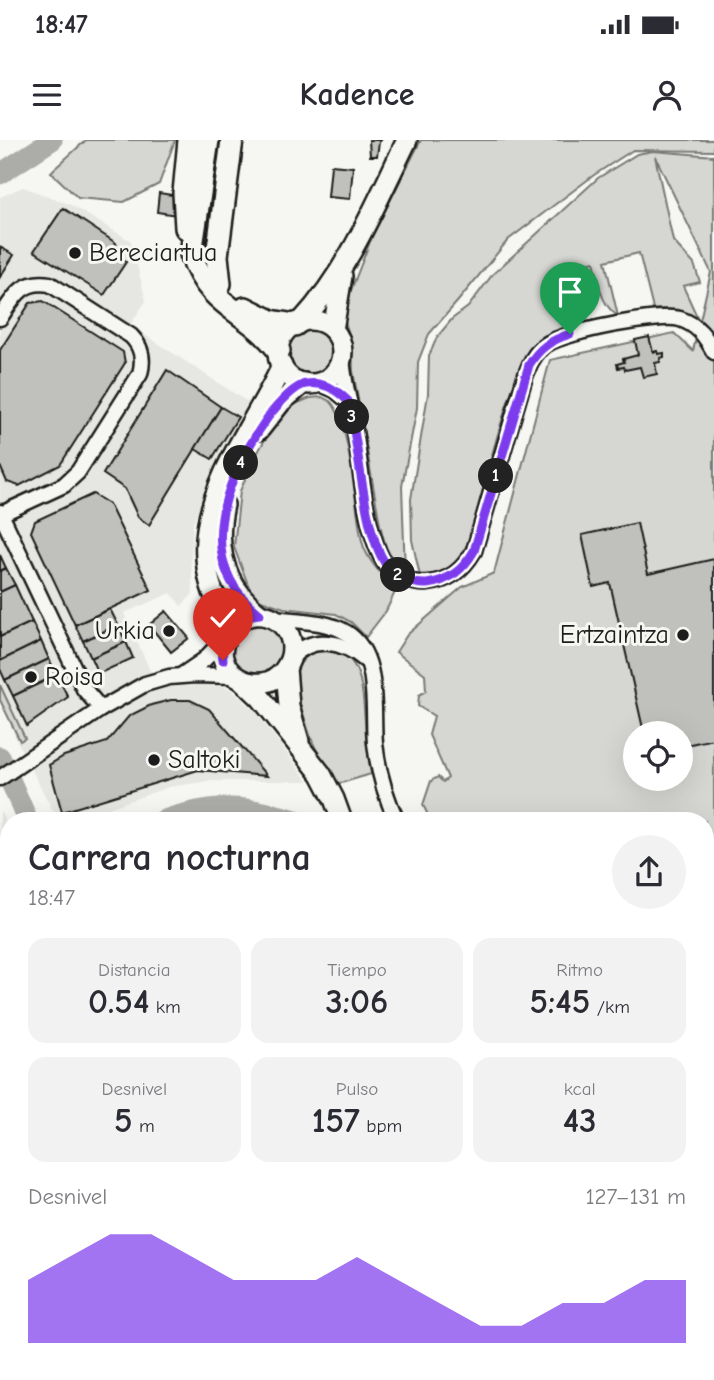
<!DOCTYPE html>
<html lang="es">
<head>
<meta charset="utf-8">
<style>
	:root { --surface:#fff; --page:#f2f2f3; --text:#2b2b33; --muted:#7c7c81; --accent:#7c3aed }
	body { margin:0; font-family:"Comic Neue",sans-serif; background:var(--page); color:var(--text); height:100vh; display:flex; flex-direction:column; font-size:26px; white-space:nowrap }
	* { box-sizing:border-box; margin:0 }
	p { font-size:23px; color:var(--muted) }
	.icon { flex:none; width:38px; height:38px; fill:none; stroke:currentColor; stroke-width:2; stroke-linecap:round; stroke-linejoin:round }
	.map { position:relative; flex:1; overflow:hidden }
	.panel { position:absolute; left:0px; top:672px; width:714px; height:569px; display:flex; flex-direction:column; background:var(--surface); border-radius:28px 28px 0 0; box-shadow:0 7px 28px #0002 }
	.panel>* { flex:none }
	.controls { position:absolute; left:623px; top:581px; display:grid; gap:14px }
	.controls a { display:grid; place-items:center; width:70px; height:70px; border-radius:50%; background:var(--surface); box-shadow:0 7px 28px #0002; font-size:35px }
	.pin { position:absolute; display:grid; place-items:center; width:60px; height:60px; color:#fff; margin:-72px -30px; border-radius:50% 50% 50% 0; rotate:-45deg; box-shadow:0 0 7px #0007 }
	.pin .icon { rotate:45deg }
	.km { position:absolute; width:35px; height:35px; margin:-18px; border-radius:50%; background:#222; color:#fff; font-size:19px; line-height:35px; text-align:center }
	.round { display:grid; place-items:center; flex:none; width:74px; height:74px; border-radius:37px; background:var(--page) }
	.overview { display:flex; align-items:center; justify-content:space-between; height:119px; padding:0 28px }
	h1 { font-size:38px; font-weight:600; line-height:52px }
	.stats { display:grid; grid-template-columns:repeat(3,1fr); gap:10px; height:119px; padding:7px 28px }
	.stats div { display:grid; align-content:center; border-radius:18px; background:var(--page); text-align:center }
	.stats b { font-size:35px; font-weight:600 }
	.stats small { font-size:19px; font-weight:400 }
	.stats p { font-size:19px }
	.chart { height:196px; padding:14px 28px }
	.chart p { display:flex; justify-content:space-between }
	.chart svg { width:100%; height:126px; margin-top:7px; fill:var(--accent); opacity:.7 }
	.status { display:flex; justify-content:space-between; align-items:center; height:49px; padding:0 35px; background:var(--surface); direction:ltr }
	.status svg { height:19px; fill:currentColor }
	header { display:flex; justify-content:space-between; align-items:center; height:91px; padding:0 28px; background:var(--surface); font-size:32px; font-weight:600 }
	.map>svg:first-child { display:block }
	.built { fill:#e6e6e2 }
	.green { fill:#d6d6d2; stroke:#797977; stroke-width:2; fill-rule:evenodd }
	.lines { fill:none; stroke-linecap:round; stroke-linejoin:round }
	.river { stroke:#acaca9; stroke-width:21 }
	.building { fill:#c0c0bd; stroke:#1c1c1c; stroke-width:2 }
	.minor-casing { stroke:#1c1c1c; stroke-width:19 }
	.major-casing { stroke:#1c1c1c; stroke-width:24 }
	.highway-casing { stroke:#1c1c1c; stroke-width:26 }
	.minor { stroke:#f6f6f2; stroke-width:14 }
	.major { stroke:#f6f6f2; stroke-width:19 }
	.highway { stroke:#f6f6f2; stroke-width:21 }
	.route-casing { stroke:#fff; stroke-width:14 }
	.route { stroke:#7c3aed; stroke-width:9 }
	.poi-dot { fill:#1c1c1c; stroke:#f6f6f2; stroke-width:2.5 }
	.labels { text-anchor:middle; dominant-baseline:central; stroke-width:6; stroke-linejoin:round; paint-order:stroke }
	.poi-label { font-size:26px; fill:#1c1c1c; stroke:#f6f6f2; text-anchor:start }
</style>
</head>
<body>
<div class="status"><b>18:47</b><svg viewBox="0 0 49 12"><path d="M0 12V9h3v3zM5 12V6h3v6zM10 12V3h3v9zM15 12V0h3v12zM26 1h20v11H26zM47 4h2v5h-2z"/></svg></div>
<header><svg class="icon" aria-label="menu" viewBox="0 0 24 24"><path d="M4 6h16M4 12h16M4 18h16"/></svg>Kadence<svg class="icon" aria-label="person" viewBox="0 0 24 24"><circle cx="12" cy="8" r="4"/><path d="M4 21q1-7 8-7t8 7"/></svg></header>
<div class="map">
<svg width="714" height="1240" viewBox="0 0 714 1240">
	<rect width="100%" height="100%" fill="#f6f6f2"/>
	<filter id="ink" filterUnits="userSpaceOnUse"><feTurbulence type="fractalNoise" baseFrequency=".0143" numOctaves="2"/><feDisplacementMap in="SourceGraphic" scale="14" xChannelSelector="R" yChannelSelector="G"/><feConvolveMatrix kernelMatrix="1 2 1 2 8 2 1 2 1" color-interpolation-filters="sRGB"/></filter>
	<g filter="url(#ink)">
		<!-- built -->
		<g class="built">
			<polygon points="23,47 69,64 131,101 146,161 130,185 249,263 202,359 193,383 191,420 193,454 181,466 171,453 124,473 158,548 214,544 231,549 256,572 308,641 209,641 169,647 71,681 58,681 18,603 0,559 0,57"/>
			<polygon points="0,670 9,689 9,880 0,869"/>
			<polygon points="705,1027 714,1036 714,1104 705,1103"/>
			<polygon points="97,1232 507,1232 509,1240 94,1240"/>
		</g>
		<!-- green -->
		<g class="green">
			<polygon points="86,0 175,0 159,44 124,62 78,58 51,32"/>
			<polygon points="421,0 714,0 714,11 633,10 594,35 508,100 458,161 429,194 418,222 417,268 402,346 405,433 388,415 380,385 353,231 352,203 343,176 346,163 373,94"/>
			<path d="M653,11L714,16V1036L705,1027V681H431L423,665L431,641L438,637L443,642L448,638L429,595L434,576L418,566L419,555L426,551L425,534L396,512L407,495L462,447L494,433L550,220L674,193L693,211L711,132L655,16L673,101L694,124L700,142L683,146L699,181L676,170L653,169L639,113L605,121L618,176C599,164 599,141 594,121L569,128L579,174L586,173V179C575,192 552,189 538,201C511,225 481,358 470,399C460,418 446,442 420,436L412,400L411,359L428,254L429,216L437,197L452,179L468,167L493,134L598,38L637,14ZM635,593H681V639H635Z"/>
			<circle cx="311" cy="212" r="23"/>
			<path d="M322,257C325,259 329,260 331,262C351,284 355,371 362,401C365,416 384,441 397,448L386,471L366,497L351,482L336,474L284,468L261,460L250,450L234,407L240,351L252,323L268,294L293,265L310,258Z"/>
			<circle cx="257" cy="509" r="26"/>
			<path d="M323,508C327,509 334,509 339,511C367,524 363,570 366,596C367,609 369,621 371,634L338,644C331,631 322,620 315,607C310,597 307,586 304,576C294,547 286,521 323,508Z"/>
			<polygon points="0,545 25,598 20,601 0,560"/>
			<polygon points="0,869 9,880 9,1232 89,1232 86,1240 0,1240"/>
		</g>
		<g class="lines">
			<!-- river -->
			<g class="river">
				<polyline points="0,34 52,0"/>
				<polyline points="0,617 28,681"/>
				<path d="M162,681C215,662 246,665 299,681"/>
				<polyline points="705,1115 714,1116"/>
				<polyline points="89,1240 92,1232"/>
			</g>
		</g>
		<!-- building -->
		<g class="building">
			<polygon points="369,0 381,0 379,2 377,16 370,16"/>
			<polygon points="331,25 353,27 350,59 328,57"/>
			<polygon points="159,53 179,56 177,75 157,72"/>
			<polygon points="63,68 116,103 117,108 114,114 126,122 104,155 34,111"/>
			<polygon points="0,107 14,115 0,137"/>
			<polygon points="43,161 123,212 125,223 60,325 19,346 7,342 0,326 0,210 30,163"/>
			<polygon points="649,197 653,212 657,211 658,214 664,213 664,217 660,218 660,222 655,223 657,234 643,237 640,227 625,230 624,227 618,228 617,224 624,222 623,219 638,215 635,200"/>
			<polygon points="167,230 221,267 149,385 138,377 125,349 103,334"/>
			<polygon points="221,267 238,277 212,319 195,309"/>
			<polygon points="93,354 109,364 151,450 75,485 31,392 35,381"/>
			<polygon points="637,383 648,434 714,419 714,599 681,606 681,593 644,593 610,443 593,447 582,395"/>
			<polygon points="0,415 6,428 0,431"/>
			<polygon points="6,428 15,445 0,452 0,431"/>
			<polygon points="15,445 32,482 0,497 0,452"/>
			<polygon points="110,469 118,485 83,501 75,485"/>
			<polygon points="166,471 189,498 171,512 149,485"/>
			<polygon points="32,482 41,501 0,521 0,497"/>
			<polygon points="118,485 126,502 91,518 83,501"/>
			<polygon points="41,501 49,519 5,540 0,529 0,521"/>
			<polygon points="126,502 133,518 98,534 91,518"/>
			<polygon points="49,519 57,535 13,556 5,540"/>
			<polygon points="57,535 68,557 27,586 13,556"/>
			<polygon points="171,560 190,560 209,569 267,636 198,630 62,672 49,625 64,616 107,602 129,576 151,565"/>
			<polygon points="0,712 9,724 9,742 0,748"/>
			<polygon points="9,742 9,821 0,827 0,748"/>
			<polygon points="705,1055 714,1064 714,1096 705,1094"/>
			<polygon points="705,1150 714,1152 714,1159 705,1171"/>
			<polygon points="139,1232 351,1232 291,1240 264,1240 263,1236 236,1240 140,1240"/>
			<polygon points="552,1232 644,1232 646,1240 547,1240 545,1233"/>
			<polygon points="657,1232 697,1232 699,1240 659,1240"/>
		</g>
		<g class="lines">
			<!-- minor casing -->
			<g class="minor-casing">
				<g id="minor">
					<path d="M0,178C14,157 22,139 50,144L131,196C142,207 144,219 140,234L78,332L64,345L1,374"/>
					<path d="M342,216C343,240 350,262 354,285C361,323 364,393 386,425C394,436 414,445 428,443C449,441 463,430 474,411L524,240C529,225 534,212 547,204C565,192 661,173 680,179C698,185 706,197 714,212"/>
					<polyline points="319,243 335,250 348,261"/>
					<polyline points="0,372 84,549 101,569"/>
					<path d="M273,478C297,481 326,480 347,493C381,515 372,570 375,603C378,631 385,656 397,681"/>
					<path d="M291,518C313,494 343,501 365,520"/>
					<polyline points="182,535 204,520 223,500"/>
					<polyline points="0,638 101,569 145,544 169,537 195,535 234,536"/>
					<polyline points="0,862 9,872"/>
					<polyline points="0,892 9,893"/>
					<polyline points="705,1016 714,1024"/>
					<polyline points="430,1240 484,1232"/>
				</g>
			</g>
			<!-- major casing -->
			<g class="major-casing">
				<g id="major">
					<circle cx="310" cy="212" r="32"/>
					<path d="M301,182C349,130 376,63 407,0"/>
					<polyline points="333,190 342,136"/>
					<polyline points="259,290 281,262 304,243"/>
					<path d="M224,365C214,409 224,446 260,474"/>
					<path d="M227,490C262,452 310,493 285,529C269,553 230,545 223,518C220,506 228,496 226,487C224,475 217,464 213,452C206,433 204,409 207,389C216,329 257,280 282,226"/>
					<polyline points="286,528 289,566 299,601"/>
					<polyline points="243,541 261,558 321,634 334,659 342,681"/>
					<polyline points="520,1232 522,1240"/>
				</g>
			</g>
			<!-- highway casing -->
			<g class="highway-casing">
				<g id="highway">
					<path d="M208,0L191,114C210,170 249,170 279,211"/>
					<polyline points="186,88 184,53 189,0"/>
					<polyline points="220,144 217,116 232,0"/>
					<polyline points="245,168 271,181 295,185"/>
				</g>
			</g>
			<!-- minor -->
			<use href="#minor" class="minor"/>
			<!-- major -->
			<use href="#major" class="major"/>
			<!-- highway -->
			<use href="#highway" class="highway"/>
		</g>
	</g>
	<g class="lines" filter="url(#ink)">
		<!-- route casing -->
		<g class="route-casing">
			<path id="route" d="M223,520C219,493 234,476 260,474C192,422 224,342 264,283C271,272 293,246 306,244C323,241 336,249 348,261C360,306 362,387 385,423C393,436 413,445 427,444C449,441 463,430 474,411L529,225C539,208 551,200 570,194"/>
		</g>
		<!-- route -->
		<use href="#route" class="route"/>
	</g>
	<!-- markers -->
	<g class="poi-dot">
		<circle cx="75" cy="113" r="7"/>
		<circle cx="169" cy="491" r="7"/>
		<circle cx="683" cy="495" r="7"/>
		<circle cx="31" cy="537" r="7"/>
		<circle cx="154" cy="620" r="7"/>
	</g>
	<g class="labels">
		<!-- poi labels -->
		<g class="poi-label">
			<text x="89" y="113">Bereciartua</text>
			<text x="155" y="491" text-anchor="end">Urkia</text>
			<text x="669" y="495" text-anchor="end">Ertzaintza</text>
			<text x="45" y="537">Roisa</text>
			<text x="168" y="620">Saltoki</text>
		</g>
	</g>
</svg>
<div class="controls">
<a><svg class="icon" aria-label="locate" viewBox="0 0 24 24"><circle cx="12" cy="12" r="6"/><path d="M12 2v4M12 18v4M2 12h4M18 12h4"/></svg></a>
</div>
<div class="pin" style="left:570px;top:194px;background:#1e9e55"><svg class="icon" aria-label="arrive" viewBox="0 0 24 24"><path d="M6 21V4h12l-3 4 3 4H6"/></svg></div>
<div class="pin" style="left:223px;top:520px;background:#d93025"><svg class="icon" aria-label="check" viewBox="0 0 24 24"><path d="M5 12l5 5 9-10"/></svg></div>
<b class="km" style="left:496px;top:336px">1</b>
<b class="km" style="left:398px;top:435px">2</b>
<b class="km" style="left:352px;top:277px">3</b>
<b class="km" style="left:241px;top:323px">4</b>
<section class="panel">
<div class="overview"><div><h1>Carrera nocturna</h1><p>18:47</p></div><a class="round"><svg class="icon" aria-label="share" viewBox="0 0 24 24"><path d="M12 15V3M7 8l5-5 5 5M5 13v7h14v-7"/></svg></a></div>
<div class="stats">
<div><p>Distancia</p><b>0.54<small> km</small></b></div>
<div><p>Tiempo</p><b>3:06</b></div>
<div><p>Ritmo</p><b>5:45<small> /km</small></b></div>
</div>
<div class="stats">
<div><p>Desnivel</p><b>5<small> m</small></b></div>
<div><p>Pulso</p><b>157<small> bpm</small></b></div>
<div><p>kcal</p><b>43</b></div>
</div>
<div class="chart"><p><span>Desnivel</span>127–131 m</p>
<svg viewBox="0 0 160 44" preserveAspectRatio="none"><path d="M0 44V22L10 14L20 6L30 6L40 14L50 22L60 22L70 22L80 14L90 22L100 30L110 38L120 38L130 30L140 30L150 22L160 22V44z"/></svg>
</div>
</section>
</div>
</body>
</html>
